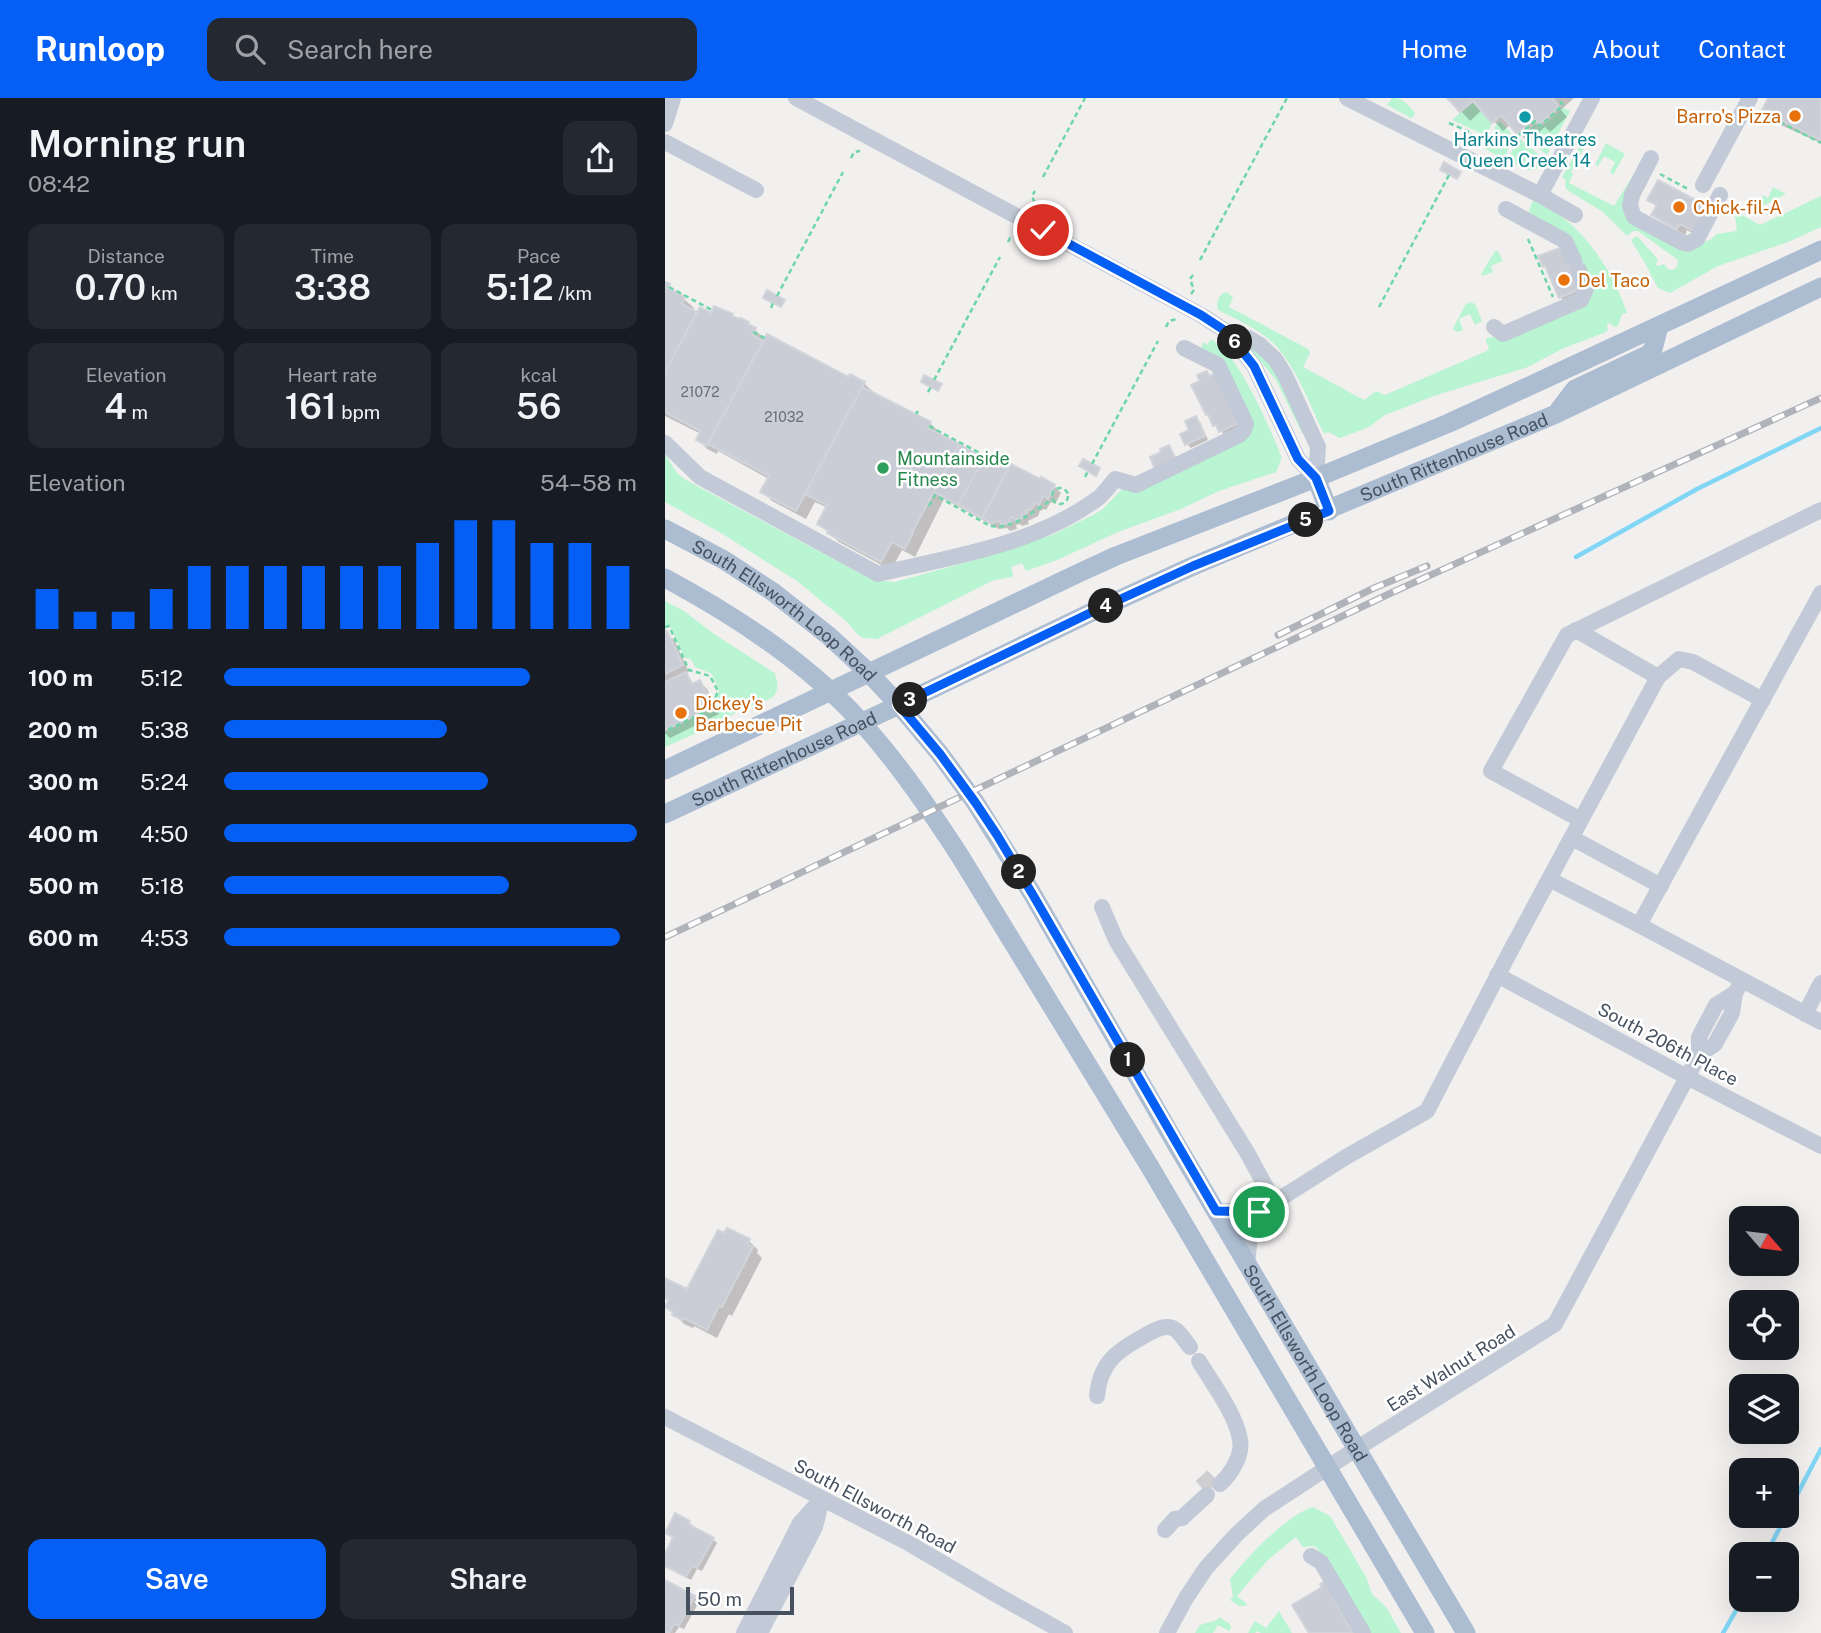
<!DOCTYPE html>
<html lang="en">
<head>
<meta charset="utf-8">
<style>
	:root { --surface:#171b24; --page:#242831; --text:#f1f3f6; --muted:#9ea1a6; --accent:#065ff5 }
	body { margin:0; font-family:"Public Sans",sans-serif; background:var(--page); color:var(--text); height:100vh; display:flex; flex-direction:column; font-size:26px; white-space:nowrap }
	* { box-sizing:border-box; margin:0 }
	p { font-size:23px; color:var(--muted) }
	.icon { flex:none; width:38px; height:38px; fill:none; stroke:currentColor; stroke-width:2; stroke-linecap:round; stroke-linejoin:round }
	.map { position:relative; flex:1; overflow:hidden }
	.drawer { display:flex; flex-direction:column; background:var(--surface); width:665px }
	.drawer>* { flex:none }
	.needle { width:46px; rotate:118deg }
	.tools { position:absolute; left:1064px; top:1108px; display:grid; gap:14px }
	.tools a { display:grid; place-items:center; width:70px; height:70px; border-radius:14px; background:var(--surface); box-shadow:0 7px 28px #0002; font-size:35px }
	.scale { position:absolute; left:21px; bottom:18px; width:108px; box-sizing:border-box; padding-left:7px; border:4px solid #45515f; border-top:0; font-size:19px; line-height:24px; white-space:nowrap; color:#45515f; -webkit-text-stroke:5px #fff; paint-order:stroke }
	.pin { position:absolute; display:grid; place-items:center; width:60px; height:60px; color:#fff; margin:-30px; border:4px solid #fff; border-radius:50%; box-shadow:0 2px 7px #0007 }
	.km { position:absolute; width:35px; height:35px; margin:-18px; border-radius:50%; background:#222; color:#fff; font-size:19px; line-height:35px; text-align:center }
	.round { display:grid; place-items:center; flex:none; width:74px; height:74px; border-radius:14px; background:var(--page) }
	.summary { display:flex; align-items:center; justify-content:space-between; height:119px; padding:0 28px }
	h1 { font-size:38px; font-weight:600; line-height:52px }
	.stats { display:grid; grid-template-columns:repeat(3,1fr); gap:10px; height:119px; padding:7px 28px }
	.stats div { display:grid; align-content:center; border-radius:14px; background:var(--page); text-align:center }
	.stats b { font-size:35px; font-weight:600 }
	.stats small { font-size:19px; font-weight:400 }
	.stats p { font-size:19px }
	.chart { height:196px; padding:14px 28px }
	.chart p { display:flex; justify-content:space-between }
	.chart svg { width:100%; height:126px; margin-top:7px; stroke:var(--accent); stroke-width:6 }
	.primary-button { display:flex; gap:14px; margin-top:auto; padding:14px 28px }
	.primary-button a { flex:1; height:80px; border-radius:14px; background:var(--accent); color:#fff; font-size:28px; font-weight:600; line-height:80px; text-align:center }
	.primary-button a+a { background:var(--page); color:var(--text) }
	ul { padding:0 28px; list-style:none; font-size:23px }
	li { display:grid; grid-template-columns:112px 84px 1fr; align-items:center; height:52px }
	li i { height:18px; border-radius:9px; background:var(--accent) }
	header { display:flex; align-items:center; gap:42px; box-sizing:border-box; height:98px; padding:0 35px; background:var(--accent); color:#fff }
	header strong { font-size:33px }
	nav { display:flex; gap:38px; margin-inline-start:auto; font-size:24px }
	.search { width:490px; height:63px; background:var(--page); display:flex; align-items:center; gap:18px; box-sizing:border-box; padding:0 24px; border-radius:14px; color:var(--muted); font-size:26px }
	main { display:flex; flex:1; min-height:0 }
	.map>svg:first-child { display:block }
	.green { fill:#b9f4d3 }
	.shadow { fill:#0003 }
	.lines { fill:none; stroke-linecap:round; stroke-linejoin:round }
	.stream { stroke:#81d6f5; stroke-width:4.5 }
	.building { fill:#cacdd5; stroke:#d2d4db; stroke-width:2 }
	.minor-tunnel { stroke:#cfcfd2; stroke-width:16; stroke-dasharray:16 8; stroke-linecap:butt }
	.path { stroke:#6dd6a9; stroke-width:2.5; stroke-dasharray:5 3.5; stroke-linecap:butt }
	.minor { stroke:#c1cad6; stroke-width:16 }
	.major { stroke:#acbcd1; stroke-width:19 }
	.rail-casing { stroke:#b0b3ba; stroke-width:7 }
	.rail { stroke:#fff; stroke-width:4.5; stroke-dasharray:13; stroke-linecap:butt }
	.route-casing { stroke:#fff; stroke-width:14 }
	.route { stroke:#065ff5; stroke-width:9 }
	.food-dot { fill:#e8710a; stroke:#fff; stroke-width:2.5 }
	.culture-dot { fill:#0f9aa8; stroke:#fff; stroke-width:2.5 }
	.leisure-dot { fill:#2e9e5b; stroke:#fff; stroke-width:2.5 }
	.labels { text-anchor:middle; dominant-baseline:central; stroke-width:5; stroke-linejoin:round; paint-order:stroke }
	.number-label { font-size:14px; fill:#66707c }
	.food-label { font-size:18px; fill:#c56008; stroke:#fff; text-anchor:start }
	.culture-label { font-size:18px; fill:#0d838f; stroke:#fff }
	.street-label { font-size:18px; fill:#45515f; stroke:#fff }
	.leisure-label { font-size:18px; fill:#27864d; stroke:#fff; text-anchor:start }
</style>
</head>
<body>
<header>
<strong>Runloop</strong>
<div class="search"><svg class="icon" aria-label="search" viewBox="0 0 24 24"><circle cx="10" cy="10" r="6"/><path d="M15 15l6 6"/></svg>Search here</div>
<nav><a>Home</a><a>Map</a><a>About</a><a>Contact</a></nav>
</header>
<main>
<section class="drawer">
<div class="summary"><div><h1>Morning run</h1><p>08:42</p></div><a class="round"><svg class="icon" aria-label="share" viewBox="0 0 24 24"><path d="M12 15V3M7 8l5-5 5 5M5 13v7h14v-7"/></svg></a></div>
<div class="stats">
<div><p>Distance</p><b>0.70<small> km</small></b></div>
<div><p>Time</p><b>3:38</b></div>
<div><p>Pace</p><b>5:12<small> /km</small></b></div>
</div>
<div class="stats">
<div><p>Elevation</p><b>4<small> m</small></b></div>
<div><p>Heart rate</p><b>161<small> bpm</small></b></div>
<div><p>kcal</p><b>56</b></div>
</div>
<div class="chart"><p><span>Elevation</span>54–58 m</p>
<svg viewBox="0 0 160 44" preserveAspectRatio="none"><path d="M5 44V30M15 44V38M25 44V38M35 44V30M45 44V22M55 44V22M65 44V22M75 44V22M85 44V22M95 44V22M105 44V14M115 44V6M125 44V6M135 44V14M145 44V14M155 44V22"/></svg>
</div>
<ul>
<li><b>100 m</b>5:12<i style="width:74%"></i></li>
<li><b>200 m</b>5:38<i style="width:54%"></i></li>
<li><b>300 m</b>5:24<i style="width:64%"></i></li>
<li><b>400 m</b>4:50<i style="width:100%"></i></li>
<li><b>500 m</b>5:18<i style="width:69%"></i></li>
<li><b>600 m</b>4:53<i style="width:96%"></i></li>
</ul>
<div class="primary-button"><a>Save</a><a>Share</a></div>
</section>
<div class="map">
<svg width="1156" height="1535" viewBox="0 0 1156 1535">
	<rect width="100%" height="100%" fill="#f2efef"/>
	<!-- green -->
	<g class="green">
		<path d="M727,0C739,0 742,6 750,15L749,18L746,20L722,7Z"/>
		<polygon points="808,3 827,25 822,38 787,22"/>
		<polygon points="898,10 905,13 882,57 857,37 870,26 875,30"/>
		<polygon points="835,23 849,39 839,61 820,51 831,27"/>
		<polygon points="924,36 925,39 906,74 908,76 904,85 949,108 973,69 959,105 1034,145 1045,142 1052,136 1072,133 1070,117 1072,114 1095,127 1156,98 1156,129 1123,144 1053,168 1005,195 993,190 980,165 966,142 972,138 991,159 993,162 991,167 993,168 999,166 1003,171 1008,172 1012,169 1013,162 973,133 968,133 962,138 938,114 902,92 900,88 901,82 897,79 921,37"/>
		<path d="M854,40L879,61C869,81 860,70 843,62L852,42Z"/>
		<polygon points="941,45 960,56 948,77 945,74 950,64 939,58 933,68 930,67"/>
		<polygon points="1108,89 1121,96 1096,109 1093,108 1098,97 1103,100"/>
		<path d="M868,102C878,108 888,113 897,119C927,142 950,179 962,215L957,216L953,228L949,229L945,225L942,226L943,232L939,235L899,250L863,269L769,298L720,317L704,329L675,340L663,334L660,336L658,334C644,305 630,265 606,243C591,230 571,221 553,212C551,205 553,197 561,194L568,199L564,209L643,251L645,255L638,269L699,302L711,293L720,297L824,252L821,242L822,240L829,239L920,204L906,142L862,118Z"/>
		<polygon points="830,153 833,153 838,163 826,168 828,174 818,178 816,176"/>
		<polygon points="805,204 810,206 817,223 810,227 805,216 794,221 798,232 792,234 788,232 788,230 801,206"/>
		<path d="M546,241C574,256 605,330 617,360L611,374L554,393L516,411L453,434L392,462L361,473L357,465L346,469L348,475L347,479L329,482L212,541L199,540L194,538L181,523L132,483L56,435L0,404V356L12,375L21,382L200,478L210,482L230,484L313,461L387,437L430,416L438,411L456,392L584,337L536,251L538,244L542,247Z"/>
		<polygon points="585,245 608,266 639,337 637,335 611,282 583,248"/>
		<path d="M0,503L19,513L49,536L111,576L110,578C115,585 112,595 107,600L70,615L47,628L0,649V634L47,611L54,592L47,576L30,569L26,561L20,560L5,528H0Z"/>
		<path d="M648,1409L665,1418L701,1479L707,1496L721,1509L736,1535H703L652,1450L648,1448L638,1449L631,1439L603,1462L572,1498L582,1506L581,1508H575L565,1502L568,1499L565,1481C581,1460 623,1416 648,1409Z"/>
		<polygon points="614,1513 627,1535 596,1535 592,1533 590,1535 583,1535 590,1523 601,1530"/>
		<polygon points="554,1519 565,1526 566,1530 564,1533 553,1527 548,1535 530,1535 535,1527 552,1522"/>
	</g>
	<!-- shadow -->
	<g class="shadow">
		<polygon points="784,0 909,0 896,12 902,19 885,34 880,29 863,44 846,26 838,33 818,11 805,23"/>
		<polygon points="1105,0 1156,0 1156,45 1107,23 1098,13"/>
		<polygon points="984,102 1037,107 1044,114 1037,140 1022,132 1020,137 995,123 988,117 992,109"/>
		<polygon points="879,168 921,169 924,177 913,180 920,198 902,206 895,199 884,173"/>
		<polygon points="0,185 19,201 29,210 27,213 33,216 67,217 72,222 89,231 101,242 184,282 199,285 209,295 208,296 265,325 275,335 273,337 341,374 389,388 396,395 390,406 386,404 381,412 379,411 375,413 373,418 363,423 364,426 357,428 355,426 351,427 352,431 345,433 342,430 334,431 279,401 250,459 237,452 226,472 174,444 154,426 163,410 150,404 141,421 107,403 98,394 104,381 53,353 52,356 42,351 33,341 36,336 0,318"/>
		<polygon points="541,275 586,321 562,340 542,316 537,283"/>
		<polygon points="531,320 535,324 543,342 526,350 522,346"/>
		<polygon points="0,535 9,542 24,574 20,576 29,587 35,584 42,591 54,616 5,640 0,635"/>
		<polygon points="60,1138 84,1143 93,1152 92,1155 97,1160 67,1218 64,1216 52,1240 29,1228 28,1230 19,1226 2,1209 4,1204 0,1200 0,1184 23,1193"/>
		<polygon points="24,1424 28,1428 27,1430 48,1441 52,1445 37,1473 32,1471 26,1482 0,1468 0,1459 10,1441 2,1435"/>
		<polygon points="0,1484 29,1499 34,1504 19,1531 14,1529 10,1535 0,1535"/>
	</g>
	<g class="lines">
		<!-- stream -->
		<g class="stream">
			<polyline points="911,459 1032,391 1156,330"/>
			<polyline points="1122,1416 1156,1351"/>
			<polyline points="1101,1456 1121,1418"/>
			<polyline points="1058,1535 1077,1502"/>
		</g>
	</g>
	<!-- building -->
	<g class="building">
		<polygon points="782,0 889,0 888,1 894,9 874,26 870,21 852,36 836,17 827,25 808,3 795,14"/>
		<polygon points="1103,0 1156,0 1156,41 1155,42 1116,22 1115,24 1096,14"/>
		<polygon points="779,64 796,74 792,81 775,72"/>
		<polygon points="993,82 1038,106 1036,111 1042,114 1030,134 1015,126 1012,131 986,117 992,107 982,102"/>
		<polygon points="897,149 915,160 919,170 915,191 894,200 880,168 878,169 873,158"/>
		<polygon points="0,184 5,186 3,190 20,199 17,206 32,214 0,274"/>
		<polygon points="102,192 120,202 116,209 98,200"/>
		<polygon points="49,208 68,216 67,218 74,221 75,220 84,224 83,226 91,230 87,237 98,243 42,348 31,342 35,333 0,314 0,274 35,209 46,215"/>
		<polygon points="102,236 183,279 185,276 200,284 131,413 95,394 104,378 43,346"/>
		<polygon points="542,273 544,278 552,274 572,326 554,334 551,327 548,328 543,316 541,317 526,287 535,283 532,277"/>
		<polygon points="259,277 277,286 273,293 256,284"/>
		<polygon points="197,289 266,324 263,330 294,346 247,435 248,435 240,451 227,444 216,464 162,435 164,433 152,426 162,407 140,396"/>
		<polygon points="531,318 540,338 520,347 515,336 524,332 520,323"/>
		<polygon points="294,346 319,360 293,407 269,394"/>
		<polygon points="504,347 511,361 490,371 485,359 496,354 495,351"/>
		<polygon points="319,360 340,371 344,365 346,366 317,420 293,407"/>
		<polygon points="418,361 435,370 431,378 414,368"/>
		<polygon points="346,366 375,381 376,379 390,387 383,401 378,398 374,407 371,405 369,407 366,411 361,413 362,415 357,416 358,420 349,422 348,419 345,420 346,424 336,427 335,423 326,425 317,420"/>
		<polygon points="0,533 2,533 18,567 0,576"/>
		<polygon points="21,574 27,586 35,582 48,609 0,632 0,584"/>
		<polygon points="62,1130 85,1141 82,1146 88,1149 57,1209 54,1208 42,1232 19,1220 18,1222 7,1217 8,1214 0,1209 4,1201 0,1199 0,1180 22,1191 53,1132 59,1135"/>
		<polygon points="10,1415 25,1423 23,1426 49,1440 32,1470 27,1468 21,1479 0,1468 0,1456 8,1439 0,1435"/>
		<polygon points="0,1482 30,1498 14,1528 9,1526 4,1535 0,1535"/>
		<polygon points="662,1482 670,1496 667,1498 688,1535 644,1535 627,1507 657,1489 655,1486"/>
	</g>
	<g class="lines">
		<!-- minor-tunnel -->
		<polyline class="minor-tunnel" points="536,1389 548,1378"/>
		<!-- path -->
		<g class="path">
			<polyline points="1115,24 1156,45"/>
			<polyline points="784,25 807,35 805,40 820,47"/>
			<polyline points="854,37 870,23 875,28 898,7 893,0"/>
			<polyline points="186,60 189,54 195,53"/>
			<polyline points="995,76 1023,91"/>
			<polyline points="378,79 420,0"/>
			<polyline points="369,112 371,108 367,98 370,93"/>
			<polyline points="863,141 888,199"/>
			<polyline points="343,144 345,140 354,137"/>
			<polyline points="535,162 622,0"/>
			<polyline points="4,189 47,212"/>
			<polyline points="526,196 529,192 525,181 528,177"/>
			<polyline points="112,198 178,74"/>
			<polyline points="714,209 784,77"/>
			<polyline points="106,210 108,205"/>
			<polyline points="501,229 504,223 512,221"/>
			<polyline points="88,234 100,240"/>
			<polyline points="269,282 335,159"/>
			<polyline points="263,294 266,289"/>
			<polyline points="251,316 253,313"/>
			<polyline points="264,328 341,369"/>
			<polyline points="427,366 493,243"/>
			<polyline points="420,379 423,373"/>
			<circle cx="395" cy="398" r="8"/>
			<path d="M264,408L270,397L325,428C349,432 369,412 388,401"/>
			<polyline points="0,529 4,528 24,572 45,578 53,593 46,611 0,633"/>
		</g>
		<!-- minor -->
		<g class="minor">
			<polyline points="131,0 536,217 562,234 583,240 595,247 610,261 620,277 653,349 651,380"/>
			<polyline points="682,0 875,97 910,117"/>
			<polyline points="0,26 8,0"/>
			<polyline points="0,44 91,92"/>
			<polyline points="986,60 967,97 965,108 969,119 1016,144 1023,146 1032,141 1055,97"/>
			<polyline points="1038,87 1085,0"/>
			<polyline points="875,97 927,0"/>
			<polyline points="841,111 900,143 909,162"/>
			<polyline points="829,229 838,236 916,202 921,191 914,172"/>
			<polyline points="562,234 589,268 633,361 651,380"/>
			<path d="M0,345L35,379L213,476C287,459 369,447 432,401C439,396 445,387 450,381L471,387L574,337L579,332L581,326L553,267L519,250"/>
			<polyline points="1156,495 974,827 1156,924"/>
			<polyline points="911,532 993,579"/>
			<polyline points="916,722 826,673 902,537 1156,412"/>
			<polyline points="907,740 996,788"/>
			<polyline points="884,781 974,827"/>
			<polyline points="437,809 451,842 583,1056 609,1104"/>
			<polyline points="832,877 1022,979 1156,1048"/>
			<polyline points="1140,916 1156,885"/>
			<polyline points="1034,957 1050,946 1067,915 1070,895 1073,890"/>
			<polyline points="551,1113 594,1114"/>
			<polyline points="582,1166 586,1129 594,1114 681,1059 762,1013 847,850 993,579 1014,561 1028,564 1098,602"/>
			<path d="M534,1263C547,1285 571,1316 575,1342C578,1357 566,1376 555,1386"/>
			<path d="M432,1298C435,1264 453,1252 481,1237C490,1232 501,1225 511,1232C516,1236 521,1244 525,1249"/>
			<polyline points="0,1319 245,1446 332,1497 400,1535"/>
			<polyline points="500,1432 510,1421 517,1420 542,1397"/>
			<polyline points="646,1458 656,1464 698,1535"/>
			<polyline points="79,1535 135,1425 157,1401"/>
			<polyline points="95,1535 150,1429 156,1405"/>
			<polyline points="502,1535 521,1500 541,1470 571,1437 599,1411 691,1351 890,1226 1034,957 1034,939 1051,907 1070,895"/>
		</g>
		<!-- major -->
		<g class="major">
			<polyline points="894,312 910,291 984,256 988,251 994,228"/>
			<polyline points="651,380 664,413"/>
			<path id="s1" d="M0,431L59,462L108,494L164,538L204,575L234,607L275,656L310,704L368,797L511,1046L801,1535"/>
			<path d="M0,480C69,517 144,566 197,625C234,666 265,712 295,758L485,1069L760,1535"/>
			<polyline points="0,672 416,474 451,458 651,380 784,325 886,278 1156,152"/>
			<path id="s2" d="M0,716L234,607L425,515L528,468L891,316L1156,189"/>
		</g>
		<!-- rail casing -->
		<g class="rail-casing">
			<g id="rail">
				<polyline points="613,537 709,490 762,468"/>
				<polyline points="0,839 726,495 1156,300"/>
			</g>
		</g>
		<!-- rail -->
		<use href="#rail" class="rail"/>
	</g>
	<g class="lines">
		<!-- route casing -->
		<g class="route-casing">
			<polyline id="route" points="378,132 536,217 562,234 589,268 633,361 651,380 664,413 528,468 425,515 234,607 275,656 310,704 332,737 368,797 551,1113 594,1114"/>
		</g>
		<!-- route -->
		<use href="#route" class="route"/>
	</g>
	<!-- markers -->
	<g class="food-dot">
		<circle cx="1130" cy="18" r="7"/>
		<circle cx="1014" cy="109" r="7"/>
		<circle cx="899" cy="182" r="7"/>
		<circle cx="16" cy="615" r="7"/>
	</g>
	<circle class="culture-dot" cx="860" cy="19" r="7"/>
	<circle class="leisure-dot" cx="218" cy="370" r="7"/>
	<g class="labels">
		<!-- number labels -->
		<g class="number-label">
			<text x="35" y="294">21072</text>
			<text x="119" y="319">21032</text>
		</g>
		<!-- food labels -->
		<g class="food-label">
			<text x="1116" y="18" text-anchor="end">Barro's Pizza</text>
			<text x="1028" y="109">Chick-fil-A</text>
			<text x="913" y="182">Del Taco</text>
			<text x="30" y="605">Dickey's<tspan x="30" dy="21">Barbecue Pit</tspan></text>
		</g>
		<!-- culture labels -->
		<g class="culture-label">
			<text x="860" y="41">Harkins Theatres<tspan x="860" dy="21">Queen Creek 14</tspan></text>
		</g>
		<!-- street labels -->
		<g class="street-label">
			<text stroke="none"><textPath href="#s2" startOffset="866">South Rittenhouse Road</textPath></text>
			<text stroke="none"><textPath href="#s1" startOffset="145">South Ellsworth Loop Road</textPath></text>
			<text stroke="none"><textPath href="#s2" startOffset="131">South Rittenhouse Road</textPath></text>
			<text transform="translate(1003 946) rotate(28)">South 206th Place</text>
			<text stroke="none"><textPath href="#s1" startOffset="1069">South Ellsworth Loop Road</textPath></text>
			<text transform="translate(786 1270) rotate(-32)">East Walnut Road</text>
			<text transform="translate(210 1408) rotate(28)">South Ellsworth Road</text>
		</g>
		<!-- leisure labels -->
		<g class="leisure-label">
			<text x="232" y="360">Mountainside<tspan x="232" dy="21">Fitness</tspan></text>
		</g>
	</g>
</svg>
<div class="tools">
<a><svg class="needle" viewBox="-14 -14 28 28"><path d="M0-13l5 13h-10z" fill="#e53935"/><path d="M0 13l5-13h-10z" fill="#9ea1a6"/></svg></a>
<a><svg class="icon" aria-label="locate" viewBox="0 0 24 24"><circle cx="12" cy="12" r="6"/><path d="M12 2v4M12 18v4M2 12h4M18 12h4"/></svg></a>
<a><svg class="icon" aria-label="layers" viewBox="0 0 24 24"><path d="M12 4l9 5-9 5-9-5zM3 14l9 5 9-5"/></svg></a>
<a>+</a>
<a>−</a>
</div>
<div class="scale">50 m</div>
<div class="pin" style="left:594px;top:1114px;background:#1e9e55"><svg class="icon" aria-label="arrive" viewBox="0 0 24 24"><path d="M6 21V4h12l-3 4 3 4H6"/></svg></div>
<div class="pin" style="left:378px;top:132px;background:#d93025"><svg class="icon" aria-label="check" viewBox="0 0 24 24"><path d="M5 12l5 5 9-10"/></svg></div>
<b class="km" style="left:463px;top:962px">1</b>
<b class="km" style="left:354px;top:774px">2</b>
<b class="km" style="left:245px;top:602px">3</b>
<b class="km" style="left:441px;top:508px">4</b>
<b class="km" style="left:641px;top:422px">5</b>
<b class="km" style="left:570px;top:244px">6</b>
</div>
</main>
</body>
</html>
